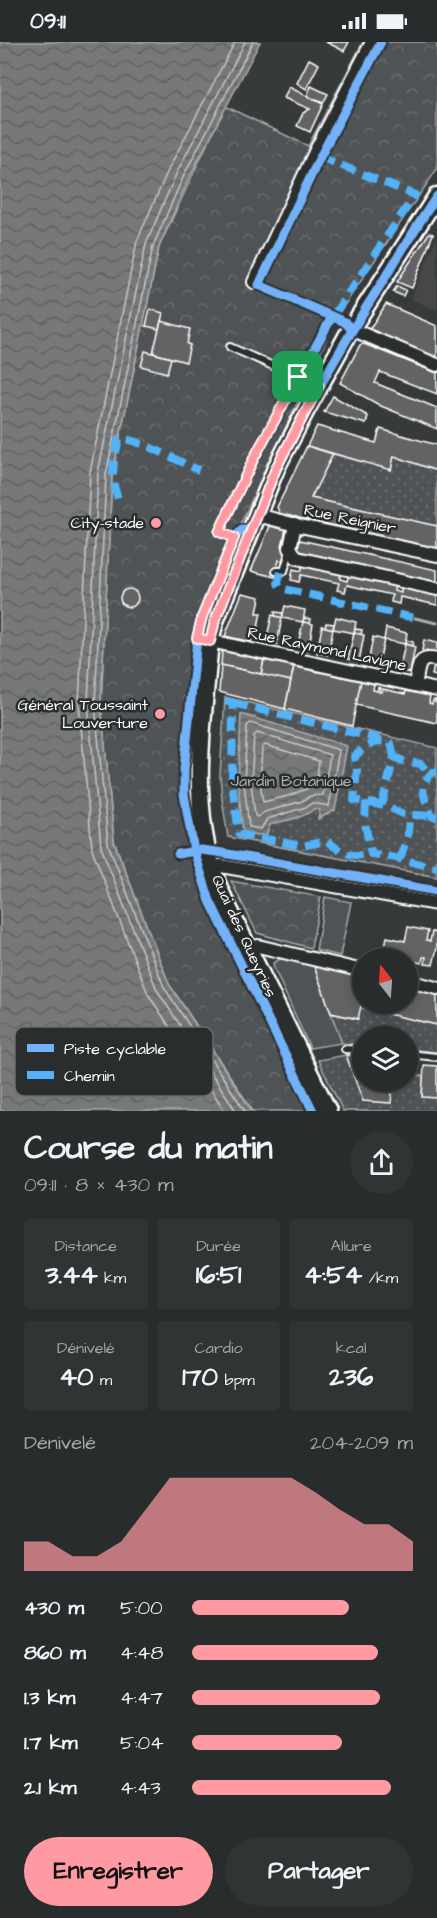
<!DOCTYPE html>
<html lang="fr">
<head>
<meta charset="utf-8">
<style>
	:root { --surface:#292c2c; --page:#313434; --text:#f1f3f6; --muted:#a5a7a9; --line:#454848; --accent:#ff9aa2 }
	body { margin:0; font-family:"Architects Daughter",sans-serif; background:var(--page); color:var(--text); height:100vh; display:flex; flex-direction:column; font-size:22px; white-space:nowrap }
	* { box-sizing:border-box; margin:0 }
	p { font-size:20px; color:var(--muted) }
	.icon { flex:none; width:33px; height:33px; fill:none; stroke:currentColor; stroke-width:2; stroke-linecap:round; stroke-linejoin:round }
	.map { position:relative; height:1069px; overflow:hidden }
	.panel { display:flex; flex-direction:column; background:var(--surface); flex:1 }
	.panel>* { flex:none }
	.needle { width:39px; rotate:343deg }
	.tools { position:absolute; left:352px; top:906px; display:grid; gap:12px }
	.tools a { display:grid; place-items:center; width:66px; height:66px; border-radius:50%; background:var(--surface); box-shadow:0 3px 15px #0003,0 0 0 2px var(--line); font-size:30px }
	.pin { position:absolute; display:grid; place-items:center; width:51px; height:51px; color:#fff; margin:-26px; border-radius:12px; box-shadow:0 3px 9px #0006 }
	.round { display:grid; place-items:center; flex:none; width:63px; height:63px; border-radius:32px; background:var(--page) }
	.headline { display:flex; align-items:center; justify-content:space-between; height:102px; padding:0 24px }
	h1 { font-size:33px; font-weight:700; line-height:45px }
	.figures { display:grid; grid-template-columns:repeat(3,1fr); gap:9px; height:102px; padding:6px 24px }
	.figures div { display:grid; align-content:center; border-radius:6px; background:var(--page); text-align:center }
	.figures b { font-size:26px; font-weight:700 }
	.figures small { font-size:16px; font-weight:400 }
	.figures p { font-size:16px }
	.chart { height:168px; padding:12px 24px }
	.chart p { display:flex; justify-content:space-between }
	.chart svg { width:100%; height:108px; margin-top:6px; fill:var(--accent); opacity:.7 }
	.primary-button { display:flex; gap:12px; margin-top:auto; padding:12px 24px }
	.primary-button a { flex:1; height:69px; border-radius:36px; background:var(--accent); color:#111; font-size:24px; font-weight:700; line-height:69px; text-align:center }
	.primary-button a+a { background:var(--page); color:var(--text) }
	ul { padding:0 24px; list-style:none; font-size:20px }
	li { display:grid; grid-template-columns:96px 72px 1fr; align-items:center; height:45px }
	li i { height:15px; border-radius:8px; background:var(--accent) }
	.status { display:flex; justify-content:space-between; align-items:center; height:42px; padding:0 30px; background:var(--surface); direction:ltr }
	.status svg { height:16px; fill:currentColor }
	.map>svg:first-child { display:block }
	.built { fill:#444748 }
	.grass { fill:#505354; stroke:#a8a9aa; stroke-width:1.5 }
	.forest { fill:url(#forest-crowns); stroke:#a8a9aa; stroke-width:1.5 }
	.garden { fill:url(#garden-dots); stroke:#a8a9aa; stroke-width:1.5 }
	.water { fill:url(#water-waves); stroke:#adaeaf; stroke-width:1.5 }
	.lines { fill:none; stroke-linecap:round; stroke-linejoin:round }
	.shore { stroke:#c8c9c9; stroke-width:1.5 }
	.stream { stroke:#adaeaf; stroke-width:3 }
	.building { fill:#636465; stroke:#fff; stroke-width:1.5 }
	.service-casing { stroke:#fff; stroke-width:10 }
	.minor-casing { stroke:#fff; stroke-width:16 }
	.secondary-casing { stroke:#fff; stroke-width:21 }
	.service { stroke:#2a2d2e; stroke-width:6 }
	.minor { stroke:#2a2d2e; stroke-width:12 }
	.secondary { stroke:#2a2d2e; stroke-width:16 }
	.quiet { stroke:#52b3f8; stroke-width:8; stroke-dasharray:15 8; stroke-linecap:butt }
	.cycleway-casing { stroke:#2a2d2e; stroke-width:13 }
	.cycleway { stroke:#73b2f8; stroke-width:9 }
	.route-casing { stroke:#fff; stroke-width:12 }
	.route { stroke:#ff9aa2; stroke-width:8 }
	.poi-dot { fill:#ff9aa2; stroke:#2a2d2e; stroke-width:2 }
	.labels { text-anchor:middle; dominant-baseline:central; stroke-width:5; stroke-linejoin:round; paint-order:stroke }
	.street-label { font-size:16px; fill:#fff; stroke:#2a2d2e }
	.poi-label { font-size:16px; fill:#fff; stroke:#2a2d2e; text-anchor:end }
	.park-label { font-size:16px; fill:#b0b2b2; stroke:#2a2d2e }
	.key { fill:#2a2d2e; stroke:#6a6c6d; stroke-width:1.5 }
	.key-label { font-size:16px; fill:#fff }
</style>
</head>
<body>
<div class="status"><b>09:11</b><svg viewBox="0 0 49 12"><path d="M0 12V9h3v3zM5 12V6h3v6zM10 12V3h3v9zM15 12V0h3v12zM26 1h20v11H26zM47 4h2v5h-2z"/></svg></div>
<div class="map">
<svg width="437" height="1069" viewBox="0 0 437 1069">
	<defs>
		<pattern id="forest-crowns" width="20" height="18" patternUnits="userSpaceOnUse" patternTransform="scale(1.5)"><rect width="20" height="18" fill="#505354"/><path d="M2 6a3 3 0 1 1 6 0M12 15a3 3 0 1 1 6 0" fill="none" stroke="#6a6d6e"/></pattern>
		<pattern id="garden-dots" width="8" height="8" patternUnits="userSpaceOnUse" patternTransform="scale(1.5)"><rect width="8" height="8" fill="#505354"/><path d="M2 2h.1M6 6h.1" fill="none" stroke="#6a6d6e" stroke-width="1.8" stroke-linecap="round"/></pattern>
		<pattern id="water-waves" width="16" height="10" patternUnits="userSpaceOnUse" patternTransform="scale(1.5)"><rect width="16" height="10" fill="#767879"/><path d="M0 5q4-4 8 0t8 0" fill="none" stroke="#616262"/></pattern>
	</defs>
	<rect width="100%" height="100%" fill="#373a3b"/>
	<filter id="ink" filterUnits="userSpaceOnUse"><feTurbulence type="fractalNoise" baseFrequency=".0167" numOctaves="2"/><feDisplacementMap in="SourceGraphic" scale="12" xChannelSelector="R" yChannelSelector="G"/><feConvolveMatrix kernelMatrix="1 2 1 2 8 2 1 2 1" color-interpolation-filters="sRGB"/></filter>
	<g filter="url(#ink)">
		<!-- built -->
		<polygon class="built" points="437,194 437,268 411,257"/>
		<!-- grass -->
		<g class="grass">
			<polygon points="325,855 351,860 340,914 316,908"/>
			<polygon points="284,915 313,921 342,1001 310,1006 274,926 273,921"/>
		</g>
		<!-- forest -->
		<g class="forest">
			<polygon points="363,0 437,0 437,127 339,271 234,496 202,575 194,623 184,728 184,752 196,828 313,1069 253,1069 169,942 114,799 101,661 112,434 159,205 225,64 308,104"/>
			<polygon points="231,839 321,855 311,906 257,891"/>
		</g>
		<!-- garden -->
		<g class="garden">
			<polygon points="333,412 391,427 394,414 437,429 437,484 311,456"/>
			<polygon points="225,655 437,706 437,835 228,795 222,757 220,733"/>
			<polygon points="360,966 437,983 437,1010 408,1007 408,994 363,994 363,1003 342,1001 331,971 357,977"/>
			<polygon points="346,1013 363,1059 390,1061 393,1040 408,1040 408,1032 423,1034 422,1054 437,1056 437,1069 343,1069 318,1018"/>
		</g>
		<!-- water -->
		<g class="water">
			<polygon points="0,0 260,0 189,136 159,205 112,434 101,661 114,800 169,942 252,1069 0,1069"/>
			<path d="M241,672L347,704L335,768L318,777L320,768L314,767C303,777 283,778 270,783L266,794L243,791L238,741Z"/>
		</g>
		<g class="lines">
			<!-- shore -->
			<g class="shore">
				<polygon points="250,681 339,708 329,764 312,761 306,765 267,777 261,787 249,785 244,741 247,684"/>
				<polygon points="257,691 330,713 323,753 310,754 302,759 265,770 258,775 255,774 251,741 254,694"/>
				<polygon points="265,703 319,719 316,743 288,754 263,760 260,740 262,705"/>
				<polyline points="225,1069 148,952 92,807 79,662 90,430 137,199 169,126 235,0"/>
				<polyline points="236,1069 157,948 101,805 88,662 98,431 146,202 177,130 245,0"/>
				<polyline points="245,1069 164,945 108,802 95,662 106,433 153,204 184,133 253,0"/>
			</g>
			<!-- stream -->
			<polyline class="stream" points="415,576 437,581"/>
		</g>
		<!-- building -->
		<g class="building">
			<polygon points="326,0 349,0 344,9"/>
			<polygon points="309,17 319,22 306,47 297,41"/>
			<polygon points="311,44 328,52 323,61 307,54"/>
			<polygon points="289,45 323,62 310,90 297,84 303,71 310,67 284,56"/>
			<polygon points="429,191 433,192 412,246 397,240"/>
			<polygon points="397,244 406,248 403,254 393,250"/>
			<polygon points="386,262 437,284 437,316 369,288"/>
			<polygon points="150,267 163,271 159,287 146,284"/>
			<polygon points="161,279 190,287 187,302 190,303 186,320 153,311"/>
			<polygon points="364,302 437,331 437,352 380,330 375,341 437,366 437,387 381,364 340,341 360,303"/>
			<polygon points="145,309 171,316 167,331 141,324"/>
			<polygon points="333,354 368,374 366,382 324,370"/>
			<polygon points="317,384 376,401 380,387 437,403 437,429 394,414 391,428 307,404"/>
			<polygon points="307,404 333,412 311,456 437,484 437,506 280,472 277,465"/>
			<polygon points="270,484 286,487 282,504 285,505 283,517 282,519 279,518 275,535 251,529"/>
			<polygon points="300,498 437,528 437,540 297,509"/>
			<polygon points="303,522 341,530 340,537 347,539 349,532 395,542 394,549 401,551 402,544 437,551 437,563 400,555 399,562 391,560 392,553 347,543 345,550 337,548 339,541 301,533 299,540 291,538 293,527 301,529"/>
			<circle cx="129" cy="556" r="9"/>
			<polygon points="242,551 260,555 257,571 261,571 260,575 258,586 254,585 251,600 225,594"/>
			<polygon points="285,564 305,568 303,580 282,576"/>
			<polygon points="275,570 283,571 282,576 275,574"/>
			<polygon points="272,573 282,576 277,602 266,599"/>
			<polygon points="336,575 356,580 354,591 333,587"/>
			<polygon points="304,576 311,577 310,582 303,580"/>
			<polygon points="303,580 313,582 308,609 297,606"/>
			<polygon points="326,581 334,582 333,587 325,585"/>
			<polygon points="322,584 333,587 328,613 317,611"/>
			<polygon points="386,586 407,591 405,602 384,598"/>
			<polygon points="355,587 362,588 361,593 354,591"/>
			<polygon points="354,591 364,593 359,620 348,617"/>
			<polygon points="373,595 384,598 378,624 368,622"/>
			<polygon points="406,598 413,600 412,604 405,602"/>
			<polygon points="424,598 437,601 437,612 422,608"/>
			<polygon points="405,602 415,605 410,631 399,629"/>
			<polygon points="222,609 264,618 261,632 221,623"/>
			<polygon points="264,618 294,624 291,639 261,633"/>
			<polygon points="221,623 291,639 285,667 219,650"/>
			<polygon points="434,623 437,623 437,634 432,633"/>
			<polygon points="294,624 361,639 352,684 285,667"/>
			<polygon points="361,639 374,642 373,648 377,649 378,645 380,646 379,650 382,650 383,647 405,652 406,649 430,654 429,661 432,662 433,658 436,658 435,660 437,659 437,681 356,663"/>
			<polygon points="408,885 428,889 426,898 430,899 432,890 437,891 437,906 433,923 425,922 426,915 423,915 422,921 408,918 408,916 383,913 387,895 405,899"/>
			<polygon points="313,921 363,933 363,955 358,977 331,971"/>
			<polygon points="408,944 437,951 437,983 388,972 391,962 408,962"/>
			<polygon points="346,1013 363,1014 363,1040 393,1040 391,1061 363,1059"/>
			<polygon points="424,1023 437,1024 437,1056 422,1055"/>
		</g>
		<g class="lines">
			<!-- service casing -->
			<g class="service-casing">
				<g id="service">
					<polyline points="230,305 318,344"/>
					<polyline points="276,529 284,529 290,509"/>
					<polyline points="345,1007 363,1008"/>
					<polyline points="408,1012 437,1015"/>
				</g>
			</g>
			<!-- minor casing -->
			<g class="minor-casing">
				<g id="minor">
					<polyline points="254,240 316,108 372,0"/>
					<polyline points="351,287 437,323"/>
					<polyline points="257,473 300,484 437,513"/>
					<polyline points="295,482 290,506 297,516 437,547"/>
					<polyline points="210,599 437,648"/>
					<path d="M415,643C419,627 416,613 437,618"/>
					<polyline points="211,824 221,824 437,862"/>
					<polyline points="249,906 258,904 363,929"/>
					<polyline points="408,939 437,946"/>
				</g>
			</g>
			<!-- secondary casing -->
			<g class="secondary-casing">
				<path id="secondary" d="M328,1069L222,853C186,774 203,682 210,599L215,579L276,426L304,372L351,287L437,154"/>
			</g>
			<!-- service -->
			<use href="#service" class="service"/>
			<!-- minor -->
			<use href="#minor" class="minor"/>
			<!-- secondary -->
			<use href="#secondary" class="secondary"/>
			<!-- quiet -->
			<g class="quiet">
				<polyline points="320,115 415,153 332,275"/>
				<path d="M118,456C109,436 114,418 119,397C136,395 181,421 199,428"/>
				<polyline points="281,530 278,541 280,546 415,576"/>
				<path d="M225,659L233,661L232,741L239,792L302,804L327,799C343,811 350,816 371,812"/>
				<polyline points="233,661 379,697"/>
				<path d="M394,715L391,701C376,694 364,706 354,715L357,727L354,758L386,764L403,772L432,774"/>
				<path d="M437,730H433C416,746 425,755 432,774L437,775"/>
				<path d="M366,760L365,781L371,812C394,814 415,822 437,825"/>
				<polyline points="382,763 394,715 403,719 421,722 429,733"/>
				<polyline points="400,817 408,792 409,772"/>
			</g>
			<!-- cycleway casing -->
			<g class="cycleway-casing">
				<g id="cycleway">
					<polyline points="351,287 345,280 259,243 320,115 381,0"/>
					<polyline points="234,496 219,490 254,416 332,275"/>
					<polyline points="178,812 201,808 217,810 437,849"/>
					<path d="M313,1069L210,859L194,809L184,752V728L197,596L202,575L234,496L242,488H251C287,397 335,313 388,231C404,205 420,179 437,154"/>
				</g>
			</g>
			<!-- cycleway -->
			<use href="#cycleway" class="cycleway"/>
		</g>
	</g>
	<g class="lines" filter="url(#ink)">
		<!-- route casing -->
		<g class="route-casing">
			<polygon id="route" points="298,335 319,344 276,426 215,579 210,599 197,596 202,575 234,496 219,490 254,416"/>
		</g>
		<!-- route -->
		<use href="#route" class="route"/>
	</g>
	<!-- markers -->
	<g class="poi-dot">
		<circle cx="156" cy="481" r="6"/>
		<circle cx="160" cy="672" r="6"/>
	</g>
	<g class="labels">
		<!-- street labels -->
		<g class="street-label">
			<text transform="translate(350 477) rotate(12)">Rue Reignier</text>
			<text transform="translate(327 607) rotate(12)">Rue Raymond Lavigne</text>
			<text transform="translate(244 894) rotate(65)">Quai des Queyries</text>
		</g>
		<!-- poi labels -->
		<g class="poi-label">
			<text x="144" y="481">City-stade</text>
			<text x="148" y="663">Général Toussaint<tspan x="148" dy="18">Louverture</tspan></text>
		</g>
		<!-- park labels -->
		<g class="park-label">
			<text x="291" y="739">Jardin Botanique</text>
		</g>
	</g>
	<!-- legend -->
	<rect x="15" y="985" width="198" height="69" rx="9" class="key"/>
	<rect x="27" y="1002" width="27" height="8" fill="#73b2f8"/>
	<rect x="27" y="1029" width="27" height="8" fill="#52b3f8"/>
	<g class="key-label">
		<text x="64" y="1012">Piste cyclable</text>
		<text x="64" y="1039">Chemin</text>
	</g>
</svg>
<div class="tools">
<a><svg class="needle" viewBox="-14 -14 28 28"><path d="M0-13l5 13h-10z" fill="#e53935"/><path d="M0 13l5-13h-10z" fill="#a5a7a9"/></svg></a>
<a><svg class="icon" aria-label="layers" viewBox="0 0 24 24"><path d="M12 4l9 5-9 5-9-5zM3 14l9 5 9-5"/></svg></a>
</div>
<div class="pin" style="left:298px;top:335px;background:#1e9e55"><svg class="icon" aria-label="arrive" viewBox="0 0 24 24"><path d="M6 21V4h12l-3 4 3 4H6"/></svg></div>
</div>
<section class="panel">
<div class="headline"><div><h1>Course du matin</h1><p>09:11 · 8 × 430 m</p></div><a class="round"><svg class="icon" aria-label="share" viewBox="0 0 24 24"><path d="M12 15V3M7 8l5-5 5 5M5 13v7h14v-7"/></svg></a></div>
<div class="figures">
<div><p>Distance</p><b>3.44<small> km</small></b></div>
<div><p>Durée</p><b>16:51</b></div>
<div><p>Allure</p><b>4:54<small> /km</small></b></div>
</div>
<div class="figures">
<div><p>Dénivelé</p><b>40<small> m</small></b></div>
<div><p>Cardio</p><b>170<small> bpm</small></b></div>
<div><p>kcal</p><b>236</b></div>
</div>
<div class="chart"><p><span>Dénivelé</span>204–209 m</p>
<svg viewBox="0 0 160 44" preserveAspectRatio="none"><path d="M0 44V32L10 32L20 38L30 38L40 32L50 19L60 6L70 6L80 6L90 6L100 6L110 6L120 12L130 19L140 25L150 25L160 32V44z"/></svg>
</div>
<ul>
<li><b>430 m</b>5:00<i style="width:71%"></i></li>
<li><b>860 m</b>4:48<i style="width:84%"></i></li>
<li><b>1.3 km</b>4:47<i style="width:85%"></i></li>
<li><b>1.7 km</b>5:04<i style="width:68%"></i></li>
<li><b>2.1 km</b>4:43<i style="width:90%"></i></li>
</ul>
<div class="primary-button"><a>Enregistrer</a><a>Partager</a></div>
</section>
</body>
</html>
